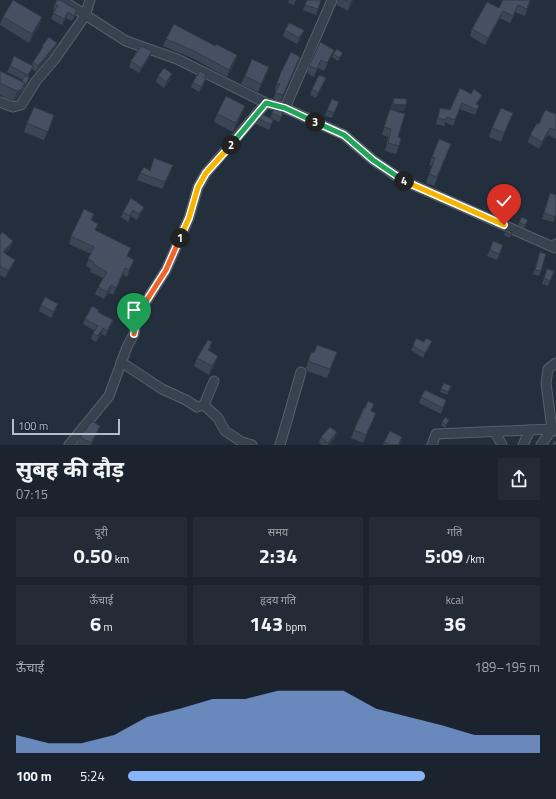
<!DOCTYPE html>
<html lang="hi">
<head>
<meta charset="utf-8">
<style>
	:root { --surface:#1b232e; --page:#242b36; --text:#f1f3f6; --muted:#a0a4aa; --accent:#8ab4f8 }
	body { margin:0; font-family:"Titillium Web","Noto Sans Devanagari",sans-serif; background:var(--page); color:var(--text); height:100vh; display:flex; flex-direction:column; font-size:15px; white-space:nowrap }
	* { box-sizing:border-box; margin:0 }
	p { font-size:13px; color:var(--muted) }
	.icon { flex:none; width:22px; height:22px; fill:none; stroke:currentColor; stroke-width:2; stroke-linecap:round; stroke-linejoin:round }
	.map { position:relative; height:445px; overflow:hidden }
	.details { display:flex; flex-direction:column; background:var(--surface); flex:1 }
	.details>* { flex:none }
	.scale { position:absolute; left:12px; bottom:10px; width:108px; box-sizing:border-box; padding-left:4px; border:2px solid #b4bcc9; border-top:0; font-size:11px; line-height:14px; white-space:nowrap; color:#b4bcc9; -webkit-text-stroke:3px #1d2633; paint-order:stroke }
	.pin { position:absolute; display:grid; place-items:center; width:34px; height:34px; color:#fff; margin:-41px -17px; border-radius:50% 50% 50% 0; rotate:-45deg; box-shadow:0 0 4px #0007 }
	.pin .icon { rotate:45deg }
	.km { position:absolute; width:20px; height:20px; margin:-10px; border-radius:50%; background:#222; color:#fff; font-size:11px; line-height:20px; text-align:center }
	.round { display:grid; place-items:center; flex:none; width:42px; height:42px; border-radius:0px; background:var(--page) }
	.head { display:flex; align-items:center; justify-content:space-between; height:68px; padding:0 16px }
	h1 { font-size:22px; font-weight:700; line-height:30px }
	.figures { display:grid; grid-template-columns:repeat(3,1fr); gap:6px; height:68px; padding:4px 16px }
	.figures div { display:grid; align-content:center; border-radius:0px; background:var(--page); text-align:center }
	.figures b { font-size:20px; font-weight:700 }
	.figures small { font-size:11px; font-weight:400 }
	.figures p { font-size:11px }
	.chart { height:112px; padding:8px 16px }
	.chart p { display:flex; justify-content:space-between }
	.chart svg { width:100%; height:72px; margin-top:4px; fill:var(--accent); opacity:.7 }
	ul { padding:0 16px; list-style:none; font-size:13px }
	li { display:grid; grid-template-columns:64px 48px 1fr; align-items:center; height:30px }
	li i { height:10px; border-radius:5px; background:var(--accent) }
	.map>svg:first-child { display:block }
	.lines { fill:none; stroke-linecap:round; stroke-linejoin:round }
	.minor-casing { stroke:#565f6c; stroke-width:11 }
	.minor { stroke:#38414e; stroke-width:9 }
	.wall { fill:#3b4654 }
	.shaded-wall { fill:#303945 }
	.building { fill:#455162; stroke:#303945 }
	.split-1-casing { stroke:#fff; stroke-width:8 }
	.split-2-casing { stroke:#fff; stroke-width:8 }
	.split-3-casing { stroke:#fff; stroke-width:8 }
	.split-4-casing { stroke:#fff; stroke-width:8 }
	.split-5-casing { stroke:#fff; stroke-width:8 }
	.split-1 { stroke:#f0652b; stroke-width:5 }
	.split-2 { stroke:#f5b400; stroke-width:5 }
	.split-3 { stroke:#22a559; stroke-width:5 }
	.split-4 { stroke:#22a559; stroke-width:5 }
	.split-5 { stroke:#f5b400; stroke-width:5 }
</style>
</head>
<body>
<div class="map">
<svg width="556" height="445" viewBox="0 0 556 445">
	<rect width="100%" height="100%" fill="#242f3e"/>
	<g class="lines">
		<!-- minor casing -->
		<g class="minor-casing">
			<g id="minor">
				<polyline points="62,0 126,41 177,59 266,103 285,108 344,135 373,160 402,180 555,248 556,244"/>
				<polyline points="0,102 13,107 21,105 36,81 54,60 85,16 90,0"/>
				<polyline points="285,108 332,0"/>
				<polyline points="121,362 162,389 186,400 197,407 204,405 218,418 225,431 242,442 252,445"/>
				<polyline points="204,405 214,381"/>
				<polyline points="495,432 502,445"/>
				<polyline points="69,445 109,396 127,347 134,334 138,314 166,270 189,218 198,187 206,173 266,103"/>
				<polyline points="280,445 301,372"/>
				<polyline points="432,445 436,434 552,429 556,431"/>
				<polyline points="523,445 530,430"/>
				<polyline points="541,445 552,429 546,383 548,369 556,363"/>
			</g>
		</g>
		<!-- minor -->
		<use href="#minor" class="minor"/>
	</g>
	<!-- wall -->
	<g class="wall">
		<polygon points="289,0 296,0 294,5 288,3"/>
		<polygon points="307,0 321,0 316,15 303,10"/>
		<polygon points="337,0 353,0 348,11 337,5"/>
		<polygon points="530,0 525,16 515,12 510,23 500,18 485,45 470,36 472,29 499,8"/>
		<polygon points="55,4 75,16 72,21 66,18 62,25 51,19 55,10 53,10"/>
		<polygon points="3,17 42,17 39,26 29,43 0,25 0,24"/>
		<polygon points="285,30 304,30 302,36 297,44 283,36"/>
		<polygon points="166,39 215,46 237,55 235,62 227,77 192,58 163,46"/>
		<polygon points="57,43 55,49 36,72 32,69 28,77 29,78 27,84 23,91 22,91 17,100 13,101 0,95 0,71 22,81 23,80 7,72 10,66 32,65 33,62 40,52 42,46"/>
		<polygon points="334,50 331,57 324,71 318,68 314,77 307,73 309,66"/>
		<polygon points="343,53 338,61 332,57 333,54"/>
		<polygon points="150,57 139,73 129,67 131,61"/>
		<polygon points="298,62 281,101 273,99 277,90 275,89 281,72"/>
		<polygon points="158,76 170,80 164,88 156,82"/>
		<polygon points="245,76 266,76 258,92 241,84"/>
		<polygon points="205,78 204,84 199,92 191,87 193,82"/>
		<polygon points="326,78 316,98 310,95 312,89"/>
		<polygon points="471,94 482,95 480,100 477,104 479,105 475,115 460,109 453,126 445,122 444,126 436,124 440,108 450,110"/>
		<polygon points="394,98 406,105 404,111 393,110 399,146 396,154 385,151 388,137 382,135 387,117 391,110 392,104"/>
		<polygon points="339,102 332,118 325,116 327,110"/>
		<polygon points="245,106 242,114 233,132 214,122 217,114"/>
		<polygon points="272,113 283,114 279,122 272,119 271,126 269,130 256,124 258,118 270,118"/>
		<polygon points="513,113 501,142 489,137 492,128"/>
		<polygon points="556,114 556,139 548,135 539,149 528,142 530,135 539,124"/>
		<polygon points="27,123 51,124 44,140 24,132"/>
		<polygon points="439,139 451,144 434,186 426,183 432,166 429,165"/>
		<polygon points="150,171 171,172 162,189 137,180 140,173"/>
		<polygon points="550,193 556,195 556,215 553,222 542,219"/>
		<polygon points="144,207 142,212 137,220 131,216 128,222 121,217 123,212"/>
		<polygon points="92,220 96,231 127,257 134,260 127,277 123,275 113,295 109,293 104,299 95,294 98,287 103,278 90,272 91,269 86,266 91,254 69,244 71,236"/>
		<polygon points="528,220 524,228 518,225 519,222"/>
		<polygon points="506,230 512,232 510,238 504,235"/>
		<polygon points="0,235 13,241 10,248 5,254 15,260 12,267 5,278 0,275"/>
		<polygon points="490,250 501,251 497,260 487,256"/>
		<polygon points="540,252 541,271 539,276 533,274"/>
		<polygon points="547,269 554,271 548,286 542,284"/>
		<polygon points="58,304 56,310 51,318 39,311 41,305"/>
		<polygon points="99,310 99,312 113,320 111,326 105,336 102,334 96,342 91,339 93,333 95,331 83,324 85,319"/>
		<polygon points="212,342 209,351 215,364 209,375 194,366 197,358"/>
		<polygon points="413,346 430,346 423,358 411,350"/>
		<polygon points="311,352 314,353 337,352 327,378 307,371 306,368"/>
		<polygon points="451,386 447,395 440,392 441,389"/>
		<polygon points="421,397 446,400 441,414 419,403"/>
		<polygon points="374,404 371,411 376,413 363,443 351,438 354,430 365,408"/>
		<polygon points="449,420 445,428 441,425 442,422"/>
		<polygon points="100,426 97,434 91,445 77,445 80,437"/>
		<polygon points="321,437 335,438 329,445 322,445 319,443"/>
		<polygon points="402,437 399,445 383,445 384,442"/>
	</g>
	<!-- shaded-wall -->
	<g class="shaded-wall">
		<polygon points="352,0 353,0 348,11 350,3"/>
		<polygon points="77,10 75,16 72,21 74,16"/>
		<polygon points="503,11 500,18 485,45 488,38"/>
		<polygon points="68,12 66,18 62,25 64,19"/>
		<polygon points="42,17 39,26 29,43 32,34"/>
		<polygon points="304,30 302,36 297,44 299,38"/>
		<polygon points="57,43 55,49 36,72 38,66"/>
		<polygon points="334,50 331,57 324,71 327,63"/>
		<polygon points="152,51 150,57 139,73 141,68"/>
		<polygon points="237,55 235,62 227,77 229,70"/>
		<polygon points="300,57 298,62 281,101 283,95"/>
		<polygon points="321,60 318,68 314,77 317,69"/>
		<polygon points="269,67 266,76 258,92 261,84"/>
		<polygon points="172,74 170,80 164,88 166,82"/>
		<polygon points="29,78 27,84 23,91 25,86"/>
		<polygon points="206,79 204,84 199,92 201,87"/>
		<polygon points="25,83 21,93 17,100 13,101 17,91"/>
		<polygon points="482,95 480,100 474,109 476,104"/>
		<polygon points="393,104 406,105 404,111 391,110"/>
		<polygon points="245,106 242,114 233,132 236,123"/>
		<polygon points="513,113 510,121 501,142 504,133"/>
		<polygon points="550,128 548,135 539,149 542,142"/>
		<polygon points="173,165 171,172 162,189 165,182"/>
		<polygon points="144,207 142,212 137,220 139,214"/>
		<polygon points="133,210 131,216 128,222 130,216"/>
		<polygon points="13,241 10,248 0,260 3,252"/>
		<polygon points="15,260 12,267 5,278 8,271"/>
		<polygon points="134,260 131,267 127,277 129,270"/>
		<polygon points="125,268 123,275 113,295 116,288"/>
		<polygon points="111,285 109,293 104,299 107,292"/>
		<polygon points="58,304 56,310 51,318 53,312"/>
		<polygon points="113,320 111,326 105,336 107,331"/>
		<polygon points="103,328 102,334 96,342 98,336"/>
		<polygon points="432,341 430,346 423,358 425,353"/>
		<polygon points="218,356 215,364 209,375 212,366"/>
		<polygon points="100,426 97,434 91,445 90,445"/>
		<polygon points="337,432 335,438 329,445 328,445 328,443"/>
	</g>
	<!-- building -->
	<g class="building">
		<polygon points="13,0 42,17 32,34 3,17"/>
		<polygon points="57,0 60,0 77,10 74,16 68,12 64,19 53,13 58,6 55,4"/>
		<polygon points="307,0 321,0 318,9 305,5"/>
		<polygon points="345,0 352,0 350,3"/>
		<polygon points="503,0 530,0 527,9 518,5 513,16 503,11 488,38 472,29 487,2 499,8"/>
		<polygon points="289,23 304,30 299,38 285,30"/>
		<polygon points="174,24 215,46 216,44 237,55 229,70 194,51 166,39"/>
		<polygon points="49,37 57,43 38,66 33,62 43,47 42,46"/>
		<polygon points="320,42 334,50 327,63 321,60 317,69 309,66"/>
		<polygon points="141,46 152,51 141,68 131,61"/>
		<polygon points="337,49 343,53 339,58 333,54"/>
		<polygon points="291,52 300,57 283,95 275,93 280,84 277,83 281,72"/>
		<polygon points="14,56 33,66 28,75 10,66"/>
		<polygon points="252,59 269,67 261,84 245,76"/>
		<polygon points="164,68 172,74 166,82 158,76"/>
		<polygon points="0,71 25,83 21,90 17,91 0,83"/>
		<polygon points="200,71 206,74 204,77 206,79 201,87 193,82"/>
		<polygon points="25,75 29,78 25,86 25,83 22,81"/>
		<polygon points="319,75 326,78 318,93 312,89"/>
		<polygon points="460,88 471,94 474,89 482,95 476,104 479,105 477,110 462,103 455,120 447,117 446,120 438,118 440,108 450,110"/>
		<polygon points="226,96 245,106 236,123 217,114"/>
		<polygon points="394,98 407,99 406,105 393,104"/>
		<polygon points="332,99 339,102 334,113 327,110"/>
		<polygon points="276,105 285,108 281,117 272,113"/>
		<polygon points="34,107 54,115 48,132 27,123"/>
		<polygon points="501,108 513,113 504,133 492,128"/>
		<polygon points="390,109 405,114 398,137 401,138 399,146 388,143 391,129 384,127"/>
		<polygon points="545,110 556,114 556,130 550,128 542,142 530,135 537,123 539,124"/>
		<polygon points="262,114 273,120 271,125 258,118"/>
		<polygon points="439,139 451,144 437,177 429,174 435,158 432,157"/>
		<polygon points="154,158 173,165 165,182 140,173 144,167 150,171"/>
		<polygon points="550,193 556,195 556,214 555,217 544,213"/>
		<polygon points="131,198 144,207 139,214 133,210 130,216 123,212"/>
		<polygon points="84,209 94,214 91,220 98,224 95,230 131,248 127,256 134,260 129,270 125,268 116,288 111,285 107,292 98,287 107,272 93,264 94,262 88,259 94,247 71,236"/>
		<polygon points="522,217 528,220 525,225 519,222"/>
		<polygon points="506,230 512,232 511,235 505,232"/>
		<polygon points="2,232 13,241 3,252 15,260 8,271 0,266 0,235"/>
		<polygon points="493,241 503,245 499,254 490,250"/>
		<polygon points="540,252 546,254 541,271 535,270"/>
		<polygon points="547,269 554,271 550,281 544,278"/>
		<polygon points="45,297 58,304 53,312 41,305"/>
		<polygon points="92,306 99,310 98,312 113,320 107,331 103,328 98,336 93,333 98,326 85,319"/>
		<polygon points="416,338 424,342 426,338 432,341 425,353 413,346"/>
		<polygon points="208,340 212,342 208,350 218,356 212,366 197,358"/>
		<polygon points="317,345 337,352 330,369 310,362 309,360 311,352 314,353"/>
		<polygon points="444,383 451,386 448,392 441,389"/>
		<polygon points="425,390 446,400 443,408 421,397"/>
		<polygon points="368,401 374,404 371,411 376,413 366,435 354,430 364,408 365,408"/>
		<polygon points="445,417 449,420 446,425 442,422"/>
		<polygon points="92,421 100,426 91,443 80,437"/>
		<polygon points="330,427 337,432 328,443 321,437"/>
		<polygon points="390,431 402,437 398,445 389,445 384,442"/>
		<polygon points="554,441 556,442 556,445 552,445"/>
	</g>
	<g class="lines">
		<!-- split-1 casing -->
		<g class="split-1-casing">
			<polyline id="split-1" points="134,334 138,314 166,270 180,238"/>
		</g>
		<!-- split-2 casing -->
		<g class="split-2-casing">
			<polyline id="split-2" points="180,238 189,218 198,187 206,173 231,145"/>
		</g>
		<!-- split-3 casing -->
		<g class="split-3-casing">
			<polyline id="split-3" points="231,145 266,103 285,108 315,122"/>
		</g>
		<!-- split-4 casing -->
		<g class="split-4-casing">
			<polyline id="split-4" points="315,122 344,135 373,160 404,181"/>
		</g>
		<!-- split-5 casing -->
		<g class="split-5-casing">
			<polyline id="split-5" points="404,181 504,225"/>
		</g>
		<!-- split-1 -->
		<use href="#split-1" class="split-1"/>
		<!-- split-2 -->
		<use href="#split-2" class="split-2"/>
		<!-- split-3 -->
		<use href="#split-3" class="split-3"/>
		<!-- split-4 -->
		<use href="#split-4" class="split-4"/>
		<!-- split-5 -->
		<use href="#split-5" class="split-5"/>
	</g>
</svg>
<div class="scale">100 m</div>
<div class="pin" style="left:134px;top:334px;background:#1e9e55"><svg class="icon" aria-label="arrive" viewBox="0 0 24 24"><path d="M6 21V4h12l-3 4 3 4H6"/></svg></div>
<div class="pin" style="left:504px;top:225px;background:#d93025"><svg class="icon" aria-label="check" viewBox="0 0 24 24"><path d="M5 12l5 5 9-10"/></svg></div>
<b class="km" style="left:180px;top:238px">1</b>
<b class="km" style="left:231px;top:145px">2</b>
<b class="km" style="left:315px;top:122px">3</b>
<b class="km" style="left:404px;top:181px">4</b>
</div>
<section class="details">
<div class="head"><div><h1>सुबह की दौड़</h1><p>07:15</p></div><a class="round"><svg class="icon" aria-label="share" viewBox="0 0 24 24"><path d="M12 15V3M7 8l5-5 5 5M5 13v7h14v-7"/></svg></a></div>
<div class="figures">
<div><p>दूरी</p><b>0.50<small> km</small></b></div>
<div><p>समय</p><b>2:34</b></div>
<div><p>गति</p><b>5:09<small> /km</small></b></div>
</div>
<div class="figures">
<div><p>ऊँचाई</p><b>6<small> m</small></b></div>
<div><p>हृदय गति</p><b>143<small> bpm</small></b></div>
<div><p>kcal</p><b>36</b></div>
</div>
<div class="chart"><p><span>ऊँचाई</span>189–195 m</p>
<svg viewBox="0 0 160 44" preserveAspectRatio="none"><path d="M0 44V33L10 38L20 38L30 33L40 22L50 17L60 11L70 11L80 6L90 6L100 6L110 17L120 22L130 27L140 33L150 33L160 33V44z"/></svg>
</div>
<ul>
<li><b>100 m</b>5:24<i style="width:72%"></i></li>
</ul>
</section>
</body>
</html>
